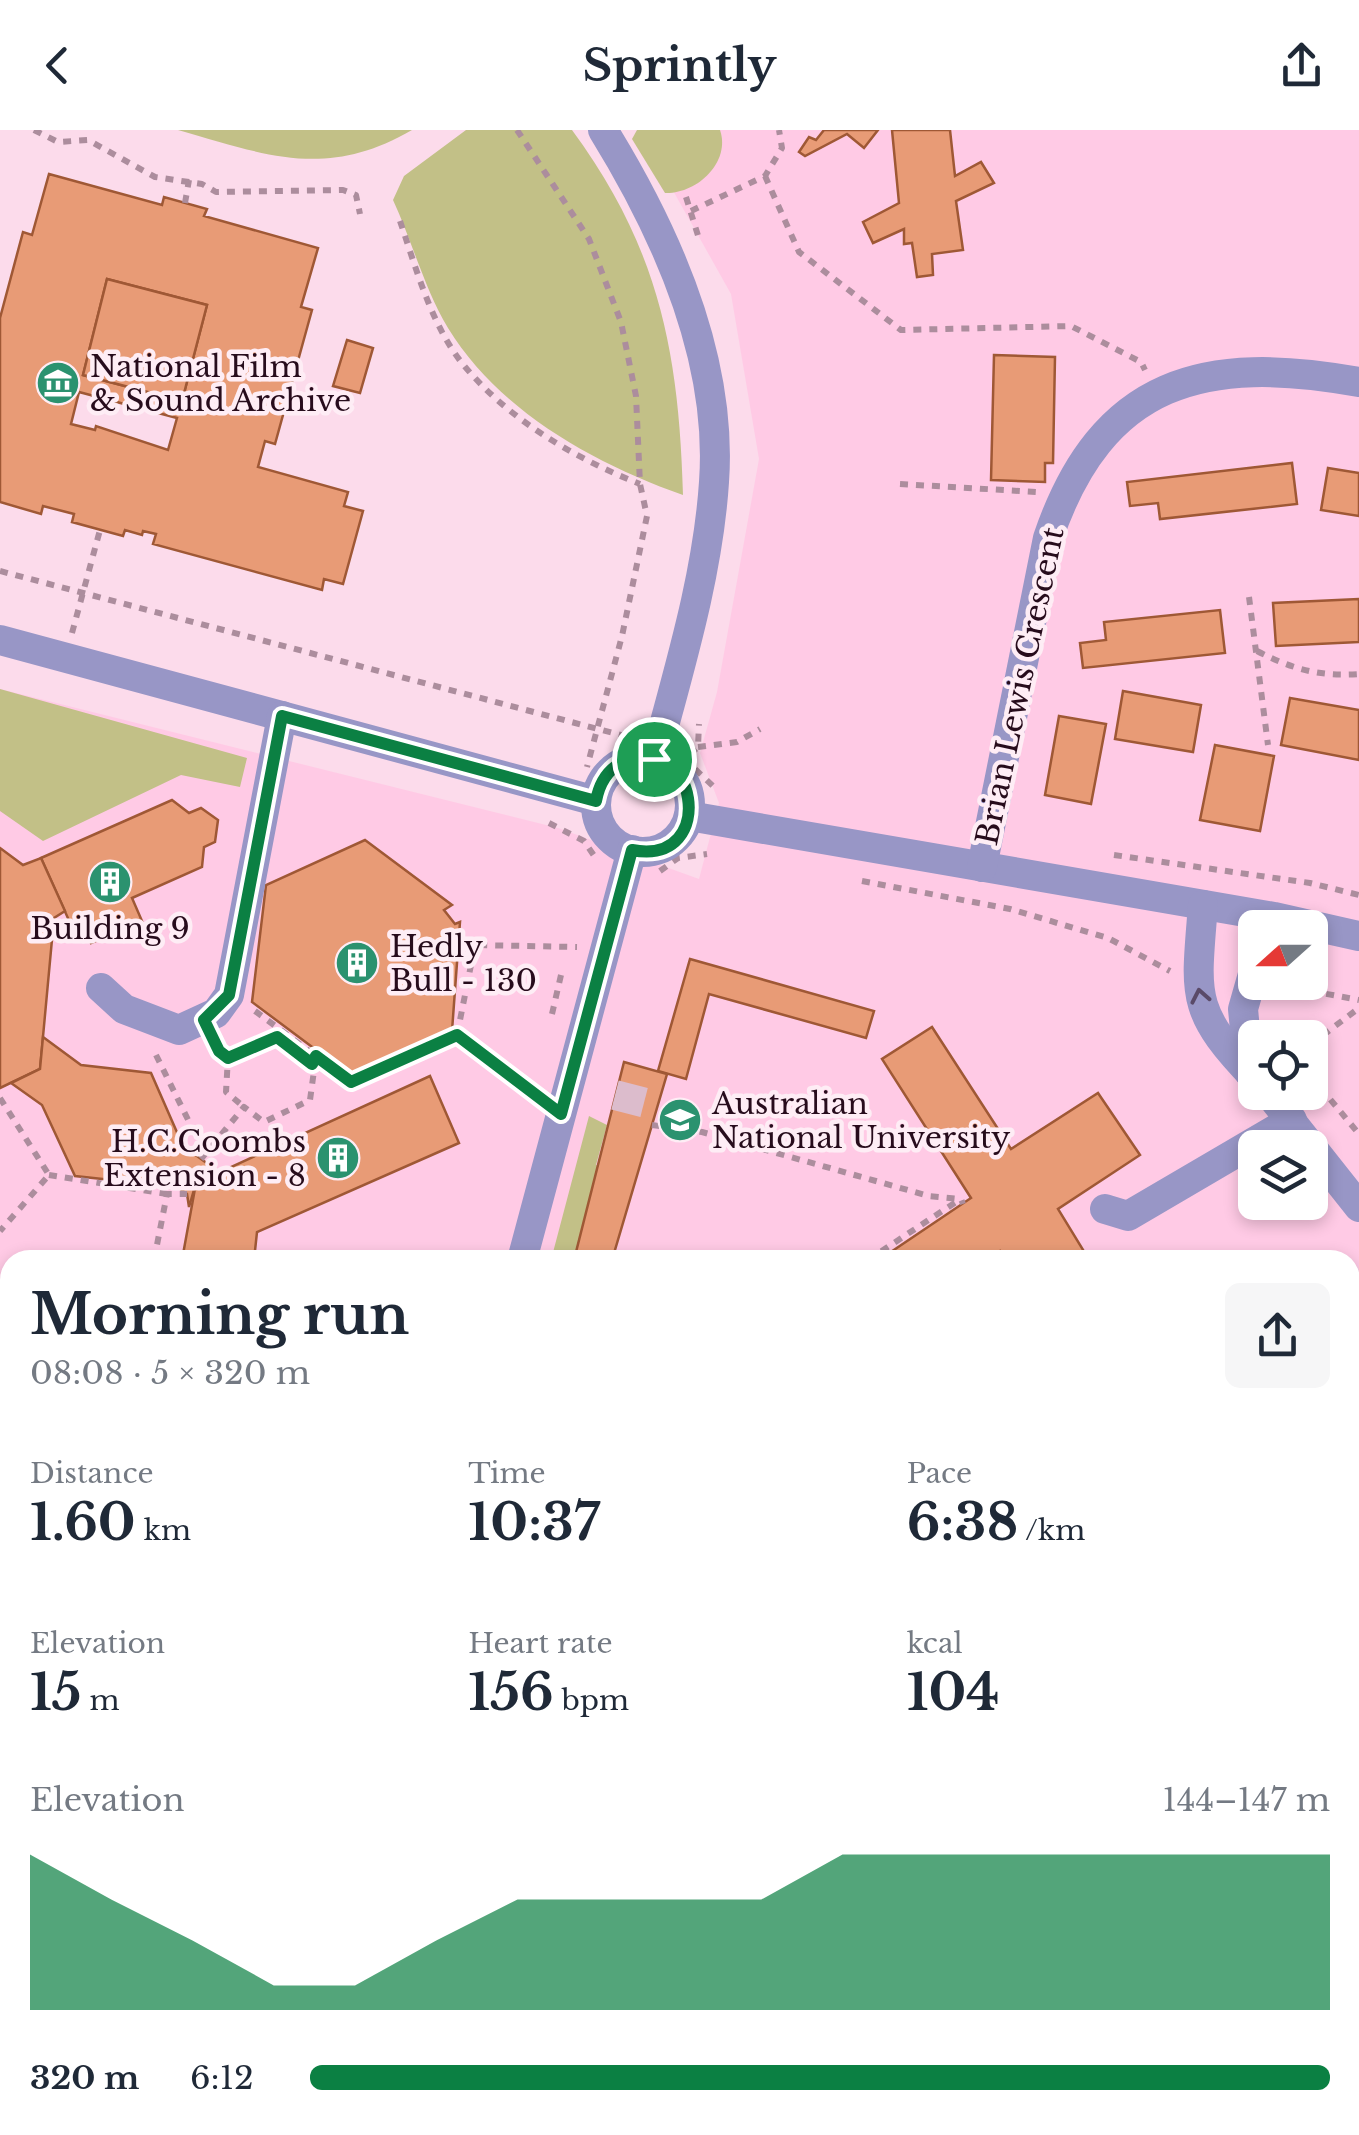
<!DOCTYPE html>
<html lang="en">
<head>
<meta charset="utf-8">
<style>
	:root { --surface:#fff; --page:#f6f6f7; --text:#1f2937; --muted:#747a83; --accent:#0b8043 }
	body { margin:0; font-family:"Libre Baskerville",serif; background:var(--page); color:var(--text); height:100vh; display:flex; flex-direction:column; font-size:38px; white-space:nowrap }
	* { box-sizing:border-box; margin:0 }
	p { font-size:32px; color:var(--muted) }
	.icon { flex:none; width:55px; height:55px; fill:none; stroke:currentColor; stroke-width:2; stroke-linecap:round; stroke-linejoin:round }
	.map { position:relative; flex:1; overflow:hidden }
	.panel { position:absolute; left:0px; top:1120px; width:1360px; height:885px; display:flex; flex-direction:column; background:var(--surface); border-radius:30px 30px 0 0; box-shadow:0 5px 15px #0003 }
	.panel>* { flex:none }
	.needle { width:65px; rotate:249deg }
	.fabs { position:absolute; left:1238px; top:780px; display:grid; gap:20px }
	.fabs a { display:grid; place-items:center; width:90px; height:90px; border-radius:15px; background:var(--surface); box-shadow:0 5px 15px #0003; font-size:50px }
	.pin { position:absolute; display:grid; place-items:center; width:85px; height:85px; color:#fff; margin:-42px; border:5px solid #fff; border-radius:50%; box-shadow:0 2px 10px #0007 }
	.round { display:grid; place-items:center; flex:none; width:105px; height:105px; border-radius:15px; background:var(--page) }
	.overview { display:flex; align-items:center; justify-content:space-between; height:170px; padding:0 30px }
	h1 { font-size:55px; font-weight:700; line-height:75px }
	.stats { display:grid; grid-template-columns:repeat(3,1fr); gap:15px; height:170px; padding:10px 30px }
	.stats div { display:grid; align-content:center }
	.stats b { font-size:50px; font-weight:700 }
	.stats small { font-size:28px; font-weight:400 }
	.stats p { font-size:28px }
	.chart { height:280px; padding:20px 30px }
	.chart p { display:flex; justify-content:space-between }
	.chart svg { width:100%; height:180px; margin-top:10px; fill:var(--accent); opacity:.7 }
	ul { padding:0 30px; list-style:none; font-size:32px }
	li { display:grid; grid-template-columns:160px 120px 1fr; align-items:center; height:75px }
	li i { height:25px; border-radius:12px; background:var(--accent) }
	header { display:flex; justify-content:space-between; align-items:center; height:130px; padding:0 30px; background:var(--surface); font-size:45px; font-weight:700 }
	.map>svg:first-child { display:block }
	.built { fill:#ffcae5; fill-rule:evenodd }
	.green { fill:#c2c087 }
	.building { fill:#e89b76; stroke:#9f5835; stroke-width:2.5; fill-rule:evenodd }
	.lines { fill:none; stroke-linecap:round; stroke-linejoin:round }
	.minor-tunnel { stroke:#dcbccc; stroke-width:30; stroke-dasharray:30 15; stroke-linecap:butt }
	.path { stroke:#ac8d9d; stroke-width:6; stroke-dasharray:8 8; stroke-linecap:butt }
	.minor { stroke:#9896c6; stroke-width:30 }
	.oneway { stroke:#5a4a68 }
	.route-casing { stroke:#fff; stroke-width:20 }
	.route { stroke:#0b8043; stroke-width:12 }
	.labels { text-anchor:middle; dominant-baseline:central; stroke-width:9; stroke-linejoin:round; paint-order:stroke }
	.poi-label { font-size:30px; fill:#270c1c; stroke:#feedf5; text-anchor:start }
	.street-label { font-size:30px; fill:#270c1c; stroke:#feedf5 }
</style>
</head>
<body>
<header><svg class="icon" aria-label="back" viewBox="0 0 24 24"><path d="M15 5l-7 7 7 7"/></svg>Sprintly<svg class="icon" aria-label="share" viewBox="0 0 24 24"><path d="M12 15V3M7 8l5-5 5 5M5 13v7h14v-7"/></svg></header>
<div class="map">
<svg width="1359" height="2005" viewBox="0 0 1359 2005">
	<rect width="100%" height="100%" fill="#fcdbeb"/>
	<!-- built -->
	<path class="built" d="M639,0H1359V2005H0V559L558,698L699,749L719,673L700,623L717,562L759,329L731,164ZM1255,798H1310V852H1255ZM1255,908H1310V962H1255ZM1255,1018H1310V1072H1255ZM10,1130H1350V1995H10Z"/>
	<!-- green -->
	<g class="green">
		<path d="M178,0H412C326,50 266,25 178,0Z"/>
		<path d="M466,0H572C659,118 679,222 683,365C593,333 499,281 448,198C425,160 412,111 393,70L404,46Z"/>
		<path d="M637,0H720C731,32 697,64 665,63L632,9Z"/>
		<polygon points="0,559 247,628 240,657 181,645 43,711 0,681"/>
		<polygon points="589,986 607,995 596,1035 600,1036 574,1130 551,1130"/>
		<polygon points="0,1203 10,1206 10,1474 0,1479"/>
	</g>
	<!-- building -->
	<g class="building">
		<polygon points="824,0 878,0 864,18 847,4 805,26 799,22 809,7 816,10"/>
		<polygon points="892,0 950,0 955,46 981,32 994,53 956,71 963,120 932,124 933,145 917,147 912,113 904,114 904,99 873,113 863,92 899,73"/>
		<path d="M49,44L162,75L164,67L207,79L204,86L318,118L301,177L312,180L275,314L265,311L258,337L348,362L344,376L363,381L343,454L324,449L322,460L153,414L156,404L143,401L142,405L125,400L123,406L72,392L74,384L43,376L41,384L0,372V188L23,102L32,105ZM107,149L207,175L182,271L83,245ZM79,262L177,288L168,320L96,296L95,300L71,294Z"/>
		<polygon points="107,149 207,175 182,271 83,245"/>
		<polygon points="347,210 373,218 360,263 333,256"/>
		<polygon points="994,225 1055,227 1053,333 1045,333 1045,352 991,350"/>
		<polygon points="1292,333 1297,374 1160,389 1158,373 1130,376 1127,352"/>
		<polygon points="1328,338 1359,343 1359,386 1321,380"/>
		<polygon points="1359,469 1359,512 1276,516 1273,473"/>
		<polygon points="1220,480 1225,523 1083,538 1080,513 1106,510 1104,492"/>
		<polygon points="1123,561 1201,575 1193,622 1115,609"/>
		<polygon points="1290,568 1359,580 1359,630 1281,615"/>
		<polygon points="1059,586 1106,594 1091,674 1045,665"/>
		<polygon points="1215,615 1274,626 1260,701 1200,690"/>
		<polygon points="172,670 189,683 201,678 218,690 215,712 204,717 202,737 132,768 142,791 91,813 82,791 71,795 41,728"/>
		<polygon points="365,710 452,775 444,780 455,794 460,792 452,901 351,946 252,872 266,755"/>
		<polygon points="0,718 23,735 41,728 65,781 54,788 40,939 0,958"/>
		<polygon points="690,829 874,881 866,908 709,864 686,949 658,941"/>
		<polygon points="932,897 1011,1019 1098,963 1140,1025 1058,1079 1085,1123 1082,1130 1005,1130 1000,1121 985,1130 879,1130 971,1068 882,929"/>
		<polygon points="43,907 81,935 151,943 183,1016 219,1042 196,1053 189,1077 187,1064 166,1048 158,1055 75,1046 42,975 11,953 40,939"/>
		<polygon points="624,932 667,944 612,1130 574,1130"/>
		<polygon points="430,946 459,1013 257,1102 254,1130 182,1130 196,1053"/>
		<polygon points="1350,1491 1359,1529 1359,1585 1350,1587"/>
		<polygon points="0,1697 10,1722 10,1734 0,1738"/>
		<polygon points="10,1764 10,1883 0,1856 0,1768"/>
		<polygon points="0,1902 10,1930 10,1945 0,1948"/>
		<polygon points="1350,1930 1359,1952 1359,1966 1350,1969"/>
		<polygon points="994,1995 1052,1995 1038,2000 1040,2005 968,2005"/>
		<polygon points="1100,1995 1150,1995 1154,2005 1104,2005"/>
		<polygon points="1213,1995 1339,1995 1313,2005 1216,2005"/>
	</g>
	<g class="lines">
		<!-- minor-tunnel -->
		<polyline class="minor-tunnel" points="615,965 658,976"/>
		<!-- path -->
		<g class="path">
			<polyline points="34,0 58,12 88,10 155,47 202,54 216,62 343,60 356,65 360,84"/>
			<polyline points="517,0 589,109 621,192 636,266 640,354 647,386 622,506 587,637"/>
			<polyline points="765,46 799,122 901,200 1071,196 1141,232 1145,240"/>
			<polyline points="686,67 700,112"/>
			<polyline points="185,73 189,50"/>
			<polyline points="691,81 765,46 782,18 779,0"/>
			<path d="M400,91C416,138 431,194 462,233C507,289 574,328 640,354"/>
			<polyline points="900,354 1037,362"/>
			<polyline points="0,441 632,608"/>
			<polyline points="1249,467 1268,615"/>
			<polyline points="72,503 100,400"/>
			<path d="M1257,521C1292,539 1320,547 1359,544"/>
			<polyline points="698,617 737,612 760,599"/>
			<polyline points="690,624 698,617 699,594"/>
			<polyline points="690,624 695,639 715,658"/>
			<polyline points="549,693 584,711 597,730"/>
			<polyline points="1114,725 1310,753 1359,765"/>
			<polyline points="660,741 678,728 707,724"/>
			<polyline points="862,751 1010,779 1108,808 1170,841"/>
			<polyline points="1279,855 1359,870"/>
			<polyline points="255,881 351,952 457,905 535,962"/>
			<polyline points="552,884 561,845 567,841"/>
			<polyline points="457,905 475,815 577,817"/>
			<polyline points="215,913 228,927 226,962 244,977"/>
			<polyline points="1310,915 1359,878"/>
			<polyline points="156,925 204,1022"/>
			<polyline points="228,927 277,907 312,934"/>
			<polyline points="1310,945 1359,1004"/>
			<polyline points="0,968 49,1045 0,1101"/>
			<polyline points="652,995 702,1002 929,1066 961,1069 963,1074"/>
			<polyline points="201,1029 244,977 264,992 310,970 316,926"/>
			<polyline points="49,1045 167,1064"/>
			<polyline points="154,1130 167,1064 187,1064"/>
			<polyline points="868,1130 959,1070"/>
			<polyline points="4,1522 1,1532 10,1558"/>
			<polyline points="0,1762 10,1758"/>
			<polyline points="1350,1825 1359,1821"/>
			<polyline points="0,1870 10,1897"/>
			<polyline points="383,1995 387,2005"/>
			<polyline points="733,2005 736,1995"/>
			<polyline points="885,2005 910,1995"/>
		</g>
		<!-- minor -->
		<g class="minor">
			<path d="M603,0C666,102 723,228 714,352C708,445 679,539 655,629"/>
			<polyline points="0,510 596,671"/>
			<circle cx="643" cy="675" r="47"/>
			<polyline points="689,686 1274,787 1359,806"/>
			<path d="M982,737L1048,408C1102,249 1205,224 1359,252"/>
			<path d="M1203,775C1196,865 1189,880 1255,948"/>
			<polyline points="101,858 124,879 179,900 216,883 229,865 282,586"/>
			<polyline points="1249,942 1243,879 1255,837"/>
			<polyline points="1268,962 1359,1077"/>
			<polyline points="1105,1079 1128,1086 1292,990"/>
			<polyline points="522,1130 632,720"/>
			<polyline points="0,1184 10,1187"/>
			<polyline points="1359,1372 1355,1395 1359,1421"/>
			<polyline points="0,1495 10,1490"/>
			<polyline points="0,1592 10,1614"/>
			<polyline points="0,1958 10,1954"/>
			<polyline points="645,2005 646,1995"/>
		</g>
	</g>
	<!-- one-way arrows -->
	<defs><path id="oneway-chevron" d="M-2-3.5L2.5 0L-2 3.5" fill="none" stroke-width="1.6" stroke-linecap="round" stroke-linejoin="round" transform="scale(2.5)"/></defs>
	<use class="oneway" href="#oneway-chevron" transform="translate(1200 866) rotate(-101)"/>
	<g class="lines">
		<!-- route casing -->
		<g class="route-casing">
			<path id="route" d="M282,586L596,671C599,655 606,641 621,633C696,594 721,737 632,720L561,984L457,905L351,952L316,926L312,934L277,907L228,928L219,921L204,890L229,865Z"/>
		</g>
		<!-- route -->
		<use href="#route" class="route"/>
	</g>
	<!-- icons -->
	<defs>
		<g id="museum-disc" transform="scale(2.25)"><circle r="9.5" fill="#2b926f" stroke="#feedf5"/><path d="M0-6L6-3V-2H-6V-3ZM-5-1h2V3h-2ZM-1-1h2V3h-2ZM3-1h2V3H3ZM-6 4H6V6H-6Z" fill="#fff"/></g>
		<g id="building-disc" transform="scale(2.25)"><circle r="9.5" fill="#2b926f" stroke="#feedf5"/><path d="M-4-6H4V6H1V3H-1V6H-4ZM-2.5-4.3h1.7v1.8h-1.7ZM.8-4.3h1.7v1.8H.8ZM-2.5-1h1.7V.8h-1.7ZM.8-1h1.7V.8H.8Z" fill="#fff"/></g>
		<g id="university-disc" transform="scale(2.25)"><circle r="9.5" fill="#2b926f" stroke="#feedf5"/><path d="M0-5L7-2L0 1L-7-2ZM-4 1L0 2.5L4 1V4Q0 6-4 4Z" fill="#fff"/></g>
	</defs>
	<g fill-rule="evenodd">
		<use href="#museum-disc" x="58" y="253"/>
		<use href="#building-disc" x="110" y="752"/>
		<use href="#building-disc" x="357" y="833"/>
		<use href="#university-disc" x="680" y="990"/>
		<use href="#building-disc" x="338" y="1028"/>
	</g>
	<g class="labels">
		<!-- poi labels -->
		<g class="poi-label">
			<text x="90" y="236">National Film<tspan x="90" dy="34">&amp; Sound Archive</tspan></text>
			<text x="110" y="798" text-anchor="middle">Building 9</text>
			<text x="390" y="816">Hedly<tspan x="390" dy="34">Bull - 130</tspan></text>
			<text x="712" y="973">Australian<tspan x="712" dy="34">National University</tspan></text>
			<text x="306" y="1011" text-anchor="end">H.C.Coombs<tspan x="306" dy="34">Extension - 8</tspan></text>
		</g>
		<!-- street labels -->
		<g class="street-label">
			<text transform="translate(1020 556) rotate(-78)">Brian Lewis Crescent</text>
		</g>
	</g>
</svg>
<div class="fabs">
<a><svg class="needle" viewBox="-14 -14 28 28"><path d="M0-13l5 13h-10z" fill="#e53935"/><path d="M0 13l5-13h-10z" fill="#747a83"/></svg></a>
<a><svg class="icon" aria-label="locate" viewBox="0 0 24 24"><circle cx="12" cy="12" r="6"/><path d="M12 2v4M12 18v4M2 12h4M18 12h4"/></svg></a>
<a><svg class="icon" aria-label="layers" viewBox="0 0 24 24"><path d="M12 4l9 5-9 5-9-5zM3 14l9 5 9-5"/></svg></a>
</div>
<div class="pin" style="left:654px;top:629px;background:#1e9e55"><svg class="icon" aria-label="arrive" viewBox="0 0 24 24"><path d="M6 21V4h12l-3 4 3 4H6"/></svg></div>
<section class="panel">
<div class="overview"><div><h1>Morning run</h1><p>08:08 · 5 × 320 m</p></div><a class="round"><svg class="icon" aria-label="share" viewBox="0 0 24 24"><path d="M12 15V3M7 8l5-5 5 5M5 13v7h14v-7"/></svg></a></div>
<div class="stats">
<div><p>Distance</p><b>1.60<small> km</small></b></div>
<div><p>Time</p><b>10:37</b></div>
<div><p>Pace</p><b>6:38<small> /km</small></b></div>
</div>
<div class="stats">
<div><p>Elevation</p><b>15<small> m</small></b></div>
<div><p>Heart rate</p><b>156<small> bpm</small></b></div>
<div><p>kcal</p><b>104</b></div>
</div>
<div class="chart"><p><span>Elevation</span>144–147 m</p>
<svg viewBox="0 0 160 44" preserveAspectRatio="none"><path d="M0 44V6L10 17L20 27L30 38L40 38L50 27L60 17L70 17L80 17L90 17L100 6L110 6L120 6L130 6L140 6L150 6L160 6V44z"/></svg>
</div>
<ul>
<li><b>320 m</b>6:12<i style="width:100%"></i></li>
</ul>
</section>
</div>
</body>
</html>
